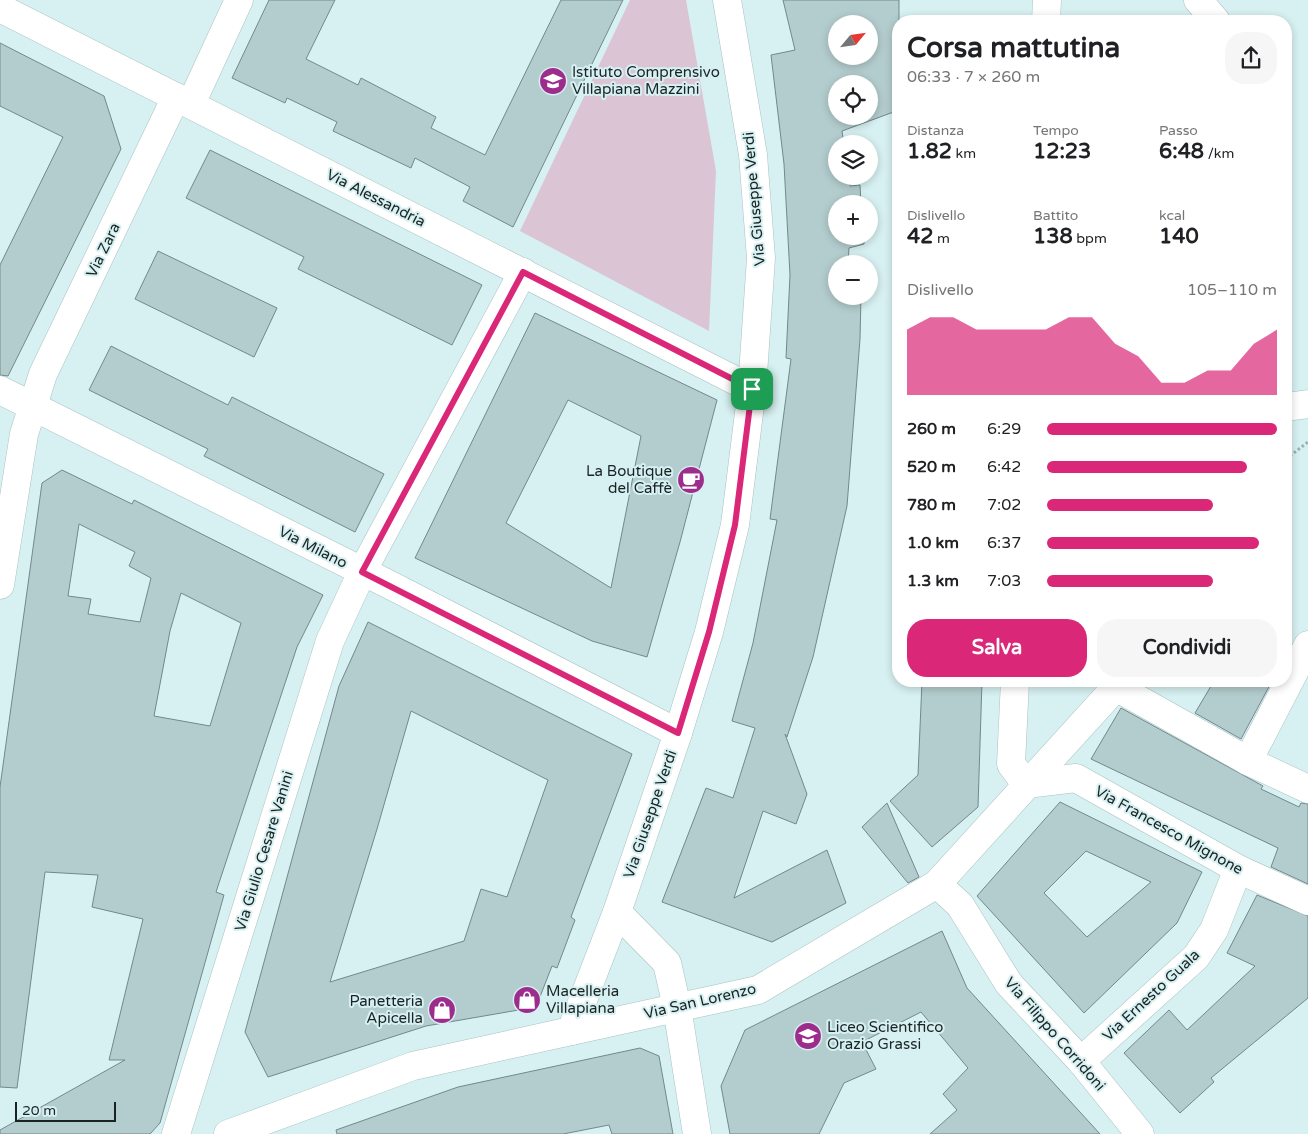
<!DOCTYPE html>
<html lang="it">
<head>
<meta charset="utf-8">
<style>
	:root { --surface:#fff; --page:#f6f6f6; --text:#202124; --muted:#757577; --accent:#db2777 }
	body { margin:0; font-family:"Varela Round",sans-serif; background:var(--page); color:var(--text); height:100vh; display:flex; flex-direction:column; font-size:19px; white-space:nowrap }
	* { box-sizing:border-box; margin:0 }
	p { font-size:16px; color:var(--muted) }
	.icon { flex:none; width:28px; height:28px; fill:none; stroke:currentColor; stroke-width:2; stroke-linecap:round; stroke-linejoin:round }
	.map { position:relative; flex:1; overflow:hidden }
	.drawer { position:absolute; left:892px; top:15px; width:400px; height:672px; display:flex; flex-direction:column; background:var(--surface); border-radius:20px; box-shadow:0 2px 8px #0003 }
	.drawer>* { flex:none }
	.needle { width:32px; rotate:61deg }
	.fabs { position:absolute; left:828px; top:15px; display:grid; gap:10px }
	.fabs a { display:grid; place-items:center; width:50px; height:50px; border-radius:50%; background:var(--surface); box-shadow:0 2px 8px #0003; font-size:25px }
	.scale { position:absolute; left:15px; bottom:12px; width:101px; box-sizing:border-box; padding-left:5px; border:2px solid #1a2324; border-top:0; font-size:14px; line-height:18px; white-space:nowrap; color:#1a2324; -webkit-text-stroke:4px #d7f0f1; paint-order:stroke }
	.pin { position:absolute; display:grid; place-items:center; width:42px; height:42px; color:#fff; margin:-21px; border-radius:10px; box-shadow:0 2px 8px #0006 }
	.round { display:grid; place-items:center; flex:none; width:52px; height:52px; border-radius:20px; background:var(--page) }
	.head { display:flex; align-items:center; justify-content:space-between; height:85px; padding:0 15px }
	h1 { font-size:28px; font-weight:700; line-height:38px }
	.metrics { display:grid; grid-template-columns:repeat(3,1fr); gap:8px; height:85px; padding:5px 15px }
	.metrics div { display:grid; align-content:center }
	.metrics b { font-size:21px; font-weight:700 }
	.metrics small { font-size:14px; font-weight:400 }
	.metrics p { font-size:14px }
	.chart { height:140px; padding:10px 15px }
	.chart p { display:flex; justify-content:space-between }
	.chart svg { width:100%; height:90px; margin-top:5px; fill:var(--accent); opacity:.7 }
	.action { display:flex; gap:10px; margin-top:auto; padding:10px 15px }
	.action a { flex:1; height:58px; border-radius:20px; background:var(--accent); color:#fff; font-size:20px; font-weight:700; line-height:58px; text-align:center }
	.action a+a { background:var(--page); color:var(--text) }
	ul { padding:0 15px; list-style:none; font-size:16px }
	li { display:grid; grid-template-columns:80px 60px 1fr; align-items:center; height:38px }
	li i { height:12px; border-radius:6px; background:var(--accent) }
	.map>svg:first-child { display:block }
	.green { fill:#dbc5d5 }
	.building { fill:#b3cccd; stroke:#72898a; fill-rule:evenodd }
	.lines { fill:none; stroke-linecap:round; stroke-linejoin:round }
	.street-casing { stroke:#a9c2c3; stroke-width:29 }
	.secondary-casing { stroke:#a9c2c3; stroke-width:29 }
	.path { stroke:#9db1b2; stroke-width:3; stroke-dasharray:2.5 2.5; stroke-linecap:butt }
	.street { stroke:#fff; stroke-width:28 }
	.secondary { stroke:#fff; stroke-width:28 }
	.route-casing { stroke:#fff; stroke-width:10 }
	.route { stroke:#db2777; stroke-width:6 }
	.labels { text-anchor:middle; dominant-baseline:central; stroke-width:4; stroke-linejoin:round; paint-order:stroke }
	.poi-label { font-size:15px; fill:#1a2324; stroke:#d7f0f1; text-anchor:start }
	.street-label { font-size:15px; fill:#1a2324; stroke:#d7f0f1 }
</style>
</head>
<body>
<div class="map">
<svg width="1308" height="1134" viewBox="0 0 1308 1134">
	<rect width="100%" height="100%" fill="#d7f0f1"/>
	<!-- green -->
	<polygon class="green" points="630,0 686,0 716,171 709,331 520,231"/>
	<!-- building -->
	<g class="building">
		<polygon points="269,0 335,0 306,59 358,85 361,78 436,117 431,128 485,155 561,0 623,0 513,227 463,201 470,187 415,158 411,168 333,131 337,122 287,98 285,103 232,78"/>
		<path d="M783,0H899V110L842,131L844,144H836V176H848L850,186L860,185L861,204H836V236H864V244L849,248L848,264H836V296H861L860,339L847,506L813,657L787,737L785,734L807,794L796,824L763,811L734,898L827,850L846,903L772,942L662,902L706,788L733,798L755,728L732,721L753,643L777,520L770,519L791,359L786,358L790,275L784,164L771,55L795,50ZM836,24H869V56H836ZM836,84H869V116H836Z"/>
		<polygon points="0,43 104,96 121,149 8,376 0,375 0,265 63,137 0,106"/>
		<polygon points="210,150 482,285 452,345 298,269 304,257 186,198"/>
		<polygon points="158,251 277,308 254,357 135,299"/>
		<path d="M535,313L717,400L680,542L647,657L592,641L415,558ZM568,400L641,436L611,588L506,523Z"/>
		<polygon points="111,346 228,405 232,397 384,474 355,532 204,456 208,449 89,390"/>
		<path d="M62,470L132,504L134,500L323,595L297,647L216,892L224,895L160,1123L150,1134H0V1130L125,1060H109L143,919L92,907L98,875L45,872L17,1088L0,1087V787L42,483ZM79,524L135,552L129,566L151,578L140,622L88,614L91,599L68,596ZM181,593L241,623L210,726L154,716L170,631Z"/>
		<path d="M368,622L632,754L571,917L575,920L557,968L552,966L536,1007L426,1026L268,1077L245,1032L339,686ZM411,711L548,780L507,897L481,889L464,941L330,982L377,829Z"/>
		<polygon points="922,681 982,681 978,807 932,847 890,801 918,775"/>
		<polygon points="1214,681 1272,681 1241,739 1195,713"/>
		<polygon points="1121,708 1263,786 1261,789 1299,807 1301,803 1308,804 1308,884 1271,867 1278,848 1091,759"/>
		<path d="M1060,802L1202,872L1177,923L1084,1013L977,896ZM1086,851L1151,882L1087,937L1044,893Z"/>
		<polygon points="887,803 919,877 908,883 862,827"/>
		<polygon points="1257,895 1308,916 1308,998 1211,1078 1214,1082 1180,1113 1124,1053 1169,1010 1187,1030 1255,966 1227,953"/>
		<polygon points="942,931 967,988 1100,1134 930,1134 957,1110 943,1094 968,1068 921,1012 862,1042 876,1069 844,1083 819,1134 730,1134 721,1086 745,1030"/>
		<polygon points="640,1048 659,1056 673,1134 612,1134 609,1125 563,1134 337,1134 336,1130 458,1087"/>
	</g>
	<g class="lines">
		<!-- street casing -->
		<g class="street-casing">
			<g id="street">
				<polyline points="1198,0 1216,21"/>
				<polyline points="1046,21 1047,0"/>
				<polyline points="191,104 239,0"/>
				<polyline points="1286,407 1308,404"/>
				<polyline points="0,585 24,434 43,374 176,97"/>
				<polyline points="1015,681 1011,764 1026,784"/>
				<polyline points="1248,761 1308,645"/>
				<polyline points="1026,784 1076,778 1238,869 1308,901"/>
				<polyline points="937,884 960,905 1009,984 1081,1061 1140,1134"/>
				<polyline points="617,912 667,963 677,1007 697,1134"/>
				<polyline points="571,1031 758,990 937,884 1116,687 1248,761 1308,789"/>
				<polyline points="1081,1061 1196,957 1214,930 1238,869"/>
				<polyline points="176,1134 330,641 362,572 523,272"/>
			</g>
		</g>
		<!-- secondary casing -->
		<g class="secondary-casing">
			<g id="secondary">
				<polyline points="0,8 752,389"/>
				<polyline points="0,390 392,586 678,733"/>
				<polyline points="228,1134 413,1066 571,1031 617,912 678,733 709,632 735,525 752,389 761,258 753,155 727,0"/>
			</g>
		</g>
		<!-- path -->
		<polyline class="path" points="1286,459 1308,442"/>
		<!-- street -->
		<use href="#street" class="street"/>
		<!-- secondary -->
		<use href="#secondary" class="secondary"/>
	</g>
	<g class="lines">
		<!-- route casing -->
		<g class="route-casing">
			<polygon id="route" points="523,272 752,389 735,525 709,632 678,733 362,572"/>
		</g>
		<!-- route -->
		<use href="#route" class="route"/>
	</g>
	<!-- icons -->
	<defs>
		<g id="school-disc" transform="scale(1.4375)"><circle r="9.5" fill="#9d2d8c" stroke="#d7f0f1"/><path d="M0-5L7-2L0 1L-7-2ZM-4 1L0 2.5L4 1V4Q0 6-4 4Z" fill="#fff"/></g>
		<g id="cafe-disc" transform="scale(1.4375)"><circle r="9.5" fill="#9d2d8c" stroke="#d7f0f1"/><path d="M-5.5-4.5H6V0H3Q3 3.5 0 3.5H-2.5Q-5.5 3.5-5.5 0ZM3-3.2v2h1.7v-2ZM-6 4.5H4V6H-6Z" fill="#fff"/></g>
		<g id="shop-disc" transform="scale(1.4375)"><circle r="9.5" fill="#9d2d8c" stroke="#d7f0f1"/><path d="M-5-2.5h2.3a2.7 3.5 0 0 1 5.4 0H5L5.5 6h-11ZM-1.5-2.5h3a1.5 2.3 0 0 0-3 0Z" fill="#fff"/></g>
	</defs>
	<g fill-rule="evenodd">
		<use href="#school-disc" x="553" y="81"/>
		<use href="#cafe-disc" x="691" y="480"/>
		<use href="#shop-disc" x="527" y="1000"/>
		<use href="#shop-disc" x="442" y="1010"/>
		<use href="#school-disc" x="808" y="1036"/>
	</g>
	<g class="labels">
		<!-- poi labels -->
		<g class="poi-label">
			<text x="572" y="72">Istituto Comprensivo<tspan x="572" dy="17">Villapiana Mazzini</tspan></text>
			<text x="672" y="471" text-anchor="end">La Boutique<tspan x="672" dy="17">del Caffè</tspan></text>
			<text x="546" y="991">Macelleria<tspan x="546" dy="17">Villapiana</tspan></text>
			<text x="423" y="1001" text-anchor="end">Panetteria<tspan x="423" dy="17">Apicella</tspan></text>
			<text x="827" y="1027">Liceo Scientifico<tspan x="827" dy="17">Orazio Grassi</tspan></text>
		</g>
		<!-- street labels -->
		<g class="street-label">
			<text transform="translate(376 198) rotate(27)">Via Alessandria</text>
			<text transform="translate(754 199) rotate(-95)">Via Giuseppe Verdi</text>
			<text transform="translate(103 250) rotate(-64)">Via Zara</text>
			<text transform="translate(313 547) rotate(27)">Via Milano</text>
			<text transform="translate(650 814) rotate(-71)">Via Giuseppe Verdi</text>
			<text transform="translate(1169 830) rotate(29)">Via Francesco Mignone</text>
			<text transform="translate(264 851) rotate(-73)">Via Giulio Cesare Vanini</text>
			<text transform="translate(1151 995) rotate(-43)">Via Ernesto Guala</text>
			<text transform="translate(700 1001) rotate(-13)">Via San Lorenzo</text>
			<text transform="translate(1055 1034) rotate(49)">Via Filippo Corridoni</text>
		</g>
	</g>
</svg>
<div class="fabs">
<a><svg class="needle" viewBox="-14 -14 28 28"><path d="M0-13l5 13h-10z" fill="#e53935"/><path d="M0 13l5-13h-10z" fill="#757577"/></svg></a>
<a><svg class="icon" aria-label="locate" viewBox="0 0 24 24"><circle cx="12" cy="12" r="6"/><path d="M12 2v4M12 18v4M2 12h4M18 12h4"/></svg></a>
<a><svg class="icon" aria-label="layers" viewBox="0 0 24 24"><path d="M12 4l9 5-9 5-9-5zM3 14l9 5 9-5"/></svg></a>
<a>+</a>
<a>−</a>
</div>
<div class="scale">20 m</div>
<div class="pin" style="left:752px;top:389px;background:#1e9e55"><svg class="icon" aria-label="arrive" viewBox="0 0 24 24"><path d="M6 21V4h12l-3 4 3 4H6"/></svg></div>
<section class="drawer">
<div class="head"><div><h1>Corsa mattutina</h1><p>06:33 · 7 × 260 m</p></div><a class="round"><svg class="icon" aria-label="share" viewBox="0 0 24 24"><path d="M12 15V3M7 8l5-5 5 5M5 13v7h14v-7"/></svg></a></div>
<div class="metrics">
<div><p>Distanza</p><b>1.82<small> km</small></b></div>
<div><p>Tempo</p><b>12:23</b></div>
<div><p>Passo</p><b>6:48<small> /km</small></b></div>
</div>
<div class="metrics">
<div><p>Dislivello</p><b>42<small> m</small></b></div>
<div><p>Battito</p><b>138<small> bpm</small></b></div>
<div><p>kcal</p><b>140</b></div>
</div>
<div class="chart"><p><span>Dislivello</span>105–110 m</p>
<svg viewBox="0 0 160 44" preserveAspectRatio="none"><path d="M0 44V12L10 6L20 6L30 12L40 12L50 12L60 12L70 6L80 6L90 19L100 25L110 38L120 38L130 32L140 32L150 19L160 12V44z"/></svg>
</div>
<ul>
<li><b>260 m</b>6:29<i style="width:100%"></i></li>
<li><b>520 m</b>6:42<i style="width:87%"></i></li>
<li><b>780 m</b>7:02<i style="width:72%"></i></li>
<li><b>1.0 km</b>6:37<i style="width:92%"></i></li>
<li><b>1.3 km</b>7:03<i style="width:72%"></i></li>
</ul>
<div class="action"><a>Salva</a><a>Condividi</a></div>
</section>
</div>
</body>
</html>
